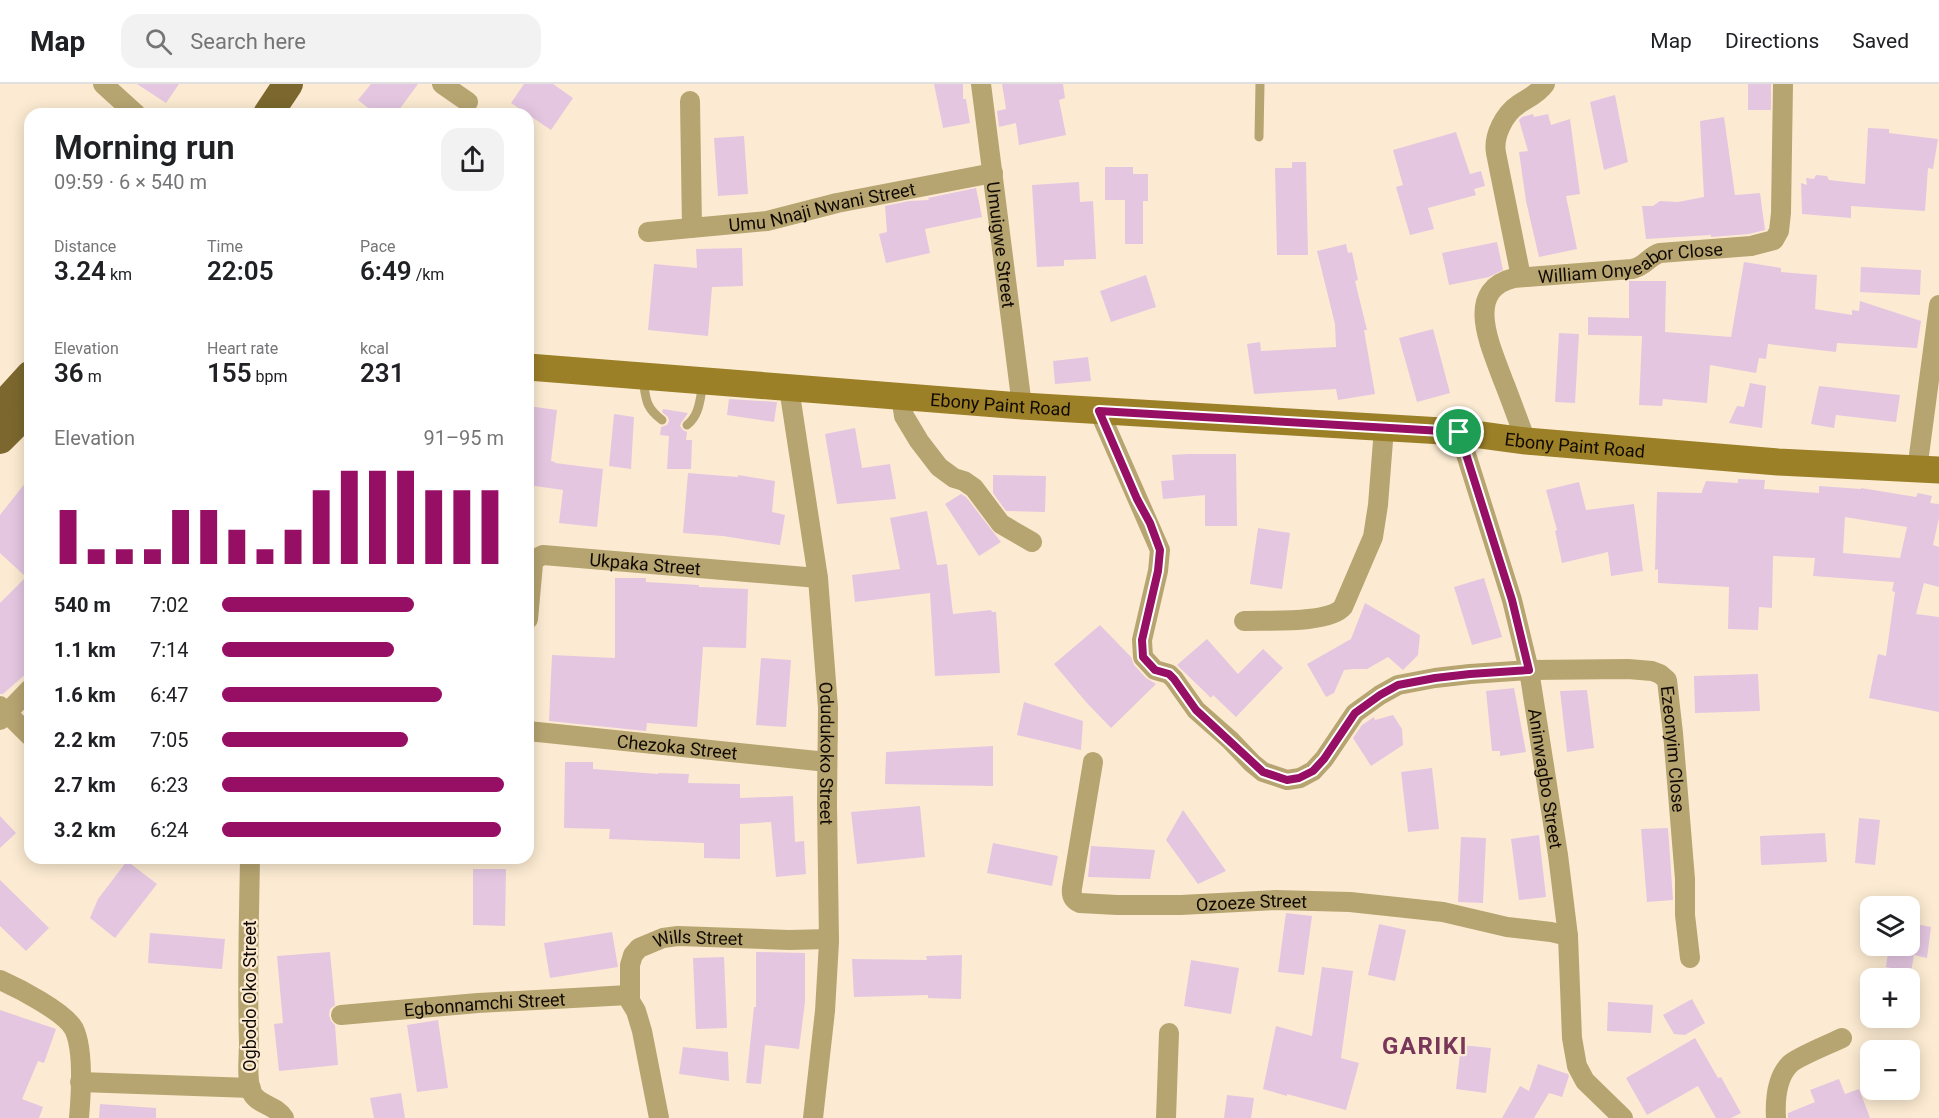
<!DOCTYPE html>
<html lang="en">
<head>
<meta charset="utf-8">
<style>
	:root { --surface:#fff; --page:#f2f2f2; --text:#202124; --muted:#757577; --line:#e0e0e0; --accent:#970f64 }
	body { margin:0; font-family:Roboto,sans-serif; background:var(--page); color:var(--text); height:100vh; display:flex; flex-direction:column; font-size:22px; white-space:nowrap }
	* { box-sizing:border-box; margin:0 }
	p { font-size:20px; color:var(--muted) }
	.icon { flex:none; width:33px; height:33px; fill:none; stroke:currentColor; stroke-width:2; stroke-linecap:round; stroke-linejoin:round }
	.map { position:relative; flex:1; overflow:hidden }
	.side { position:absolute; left:24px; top:24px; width:510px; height:756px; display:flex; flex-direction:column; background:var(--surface); border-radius:18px; box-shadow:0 3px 15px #0003 }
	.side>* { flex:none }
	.buttons { position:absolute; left:1860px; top:812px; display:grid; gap:12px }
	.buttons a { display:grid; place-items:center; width:60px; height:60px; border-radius:12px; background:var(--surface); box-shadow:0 3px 15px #0003; font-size:30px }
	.pin { position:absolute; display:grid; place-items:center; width:51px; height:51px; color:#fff; margin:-26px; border:3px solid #fff; border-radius:50%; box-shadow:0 2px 6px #0007 }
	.round { display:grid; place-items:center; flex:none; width:63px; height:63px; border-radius:18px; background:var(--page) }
	.summary { display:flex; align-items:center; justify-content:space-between; height:102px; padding:0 30px }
	h1 { font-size:33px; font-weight:600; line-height:45px }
	.figures { display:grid; grid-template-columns:repeat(3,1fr); gap:9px; height:102px; padding:6px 30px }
	.figures div { display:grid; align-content:center }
	.figures b { font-size:26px; font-weight:600 }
	.figures small { font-size:16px; font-weight:400 }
	.figures p { font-size:16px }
	.chart { height:168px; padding:12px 30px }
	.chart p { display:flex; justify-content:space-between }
	.chart svg { width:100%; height:108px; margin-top:6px; stroke:var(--accent); stroke-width:6 }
	ul { padding:0 30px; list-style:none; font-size:20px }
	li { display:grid; grid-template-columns:96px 72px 1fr; align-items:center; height:45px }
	li i { height:15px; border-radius:8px; background:var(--accent) }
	header { display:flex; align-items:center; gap:36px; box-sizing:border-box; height:84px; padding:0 30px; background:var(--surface); border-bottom:2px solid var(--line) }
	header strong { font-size:28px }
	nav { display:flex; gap:33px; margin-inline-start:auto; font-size:21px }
	.search { width:420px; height:54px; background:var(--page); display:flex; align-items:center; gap:15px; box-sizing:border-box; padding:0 21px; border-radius:18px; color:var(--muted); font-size:22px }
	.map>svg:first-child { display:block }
	.building { fill:#e4c6e1; fill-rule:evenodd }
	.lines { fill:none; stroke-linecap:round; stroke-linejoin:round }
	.lane { stroke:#b7a571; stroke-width:9 }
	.street { stroke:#b7a571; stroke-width:20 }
	.secondary { stroke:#9b8028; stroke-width:27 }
	.primary { stroke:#7c682e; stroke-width:30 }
	.route-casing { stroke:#fff; stroke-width:12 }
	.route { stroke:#970f64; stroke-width:8 }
	.labels { text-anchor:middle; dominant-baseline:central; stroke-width:4.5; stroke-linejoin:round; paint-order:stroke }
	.street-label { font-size:18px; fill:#110a02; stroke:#fcebd2 }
	.district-label { font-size:24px; font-weight:bold; letter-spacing:1.5px; fill:#783759; stroke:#fcebd2 }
</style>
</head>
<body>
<header>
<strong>Map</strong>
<div class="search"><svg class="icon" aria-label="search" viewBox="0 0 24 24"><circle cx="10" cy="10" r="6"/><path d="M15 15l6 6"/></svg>Search here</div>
<nav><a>Map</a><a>Directions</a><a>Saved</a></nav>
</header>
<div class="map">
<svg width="1939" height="1034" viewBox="0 0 1939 1034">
	<rect width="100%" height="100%" fill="#fcebd2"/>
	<!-- building -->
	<g class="building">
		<polygon points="137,0 179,0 166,19"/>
		<polygon points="371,0 418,0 396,30 376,30 358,16"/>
		<polygon points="524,0 553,0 573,14 551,46 511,19"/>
		<polygon points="934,0 963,0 963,15 966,15 970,39 943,44"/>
		<polygon points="1002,0 1063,0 1065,14 1059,16 1066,51 1019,61 1016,39 999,43 997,27 1006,25"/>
		<rect x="1748" y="0" width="23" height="26"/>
		<polygon points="1615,11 1628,78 1604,86 1590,18"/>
		<polygon points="1533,30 1534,33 1548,30 1551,41 1570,35 1580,110 1566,112 1577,165 1539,173 1526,117 1519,68 1528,67 1519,36 1522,33"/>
		<polygon points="1724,33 1735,111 1760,109 1765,146 1749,150 1711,153 1711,151 1646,155 1642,122 1653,122 1660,117 1678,118 1704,113 1700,37"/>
		<polygon points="1868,44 1889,45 1889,49 1938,55 1933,85 1928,84 1925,127 1851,122 1851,134 1802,130 1801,99 1807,101 1806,94 1814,95 1816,91 1827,92 1829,96 1865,100"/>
		<polygon points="1456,48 1470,90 1481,87 1485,102 1474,105 1476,111 1428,124 1434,145 1410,151 1396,103 1403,101 1393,66"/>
		<polygon points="744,52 748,110 718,112 714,54"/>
		<polygon points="1292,78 1306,78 1308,171 1277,171 1275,84 1292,84"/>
		<polygon points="1105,83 1133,83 1133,90 1148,90 1148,117 1143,117 1143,160 1125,160 1125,116 1105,116"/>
		<polygon points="1079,98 1080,118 1093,117 1096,175 1064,176 1064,182 1037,183 1032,101"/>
		<polygon points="976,104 982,133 925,145 930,169 886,179 879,150 887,148 885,122 909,117 929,116 928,114"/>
		<polygon points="1497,158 1503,186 1489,193 1449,201 1442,169"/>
		<polygon points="1346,160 1348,169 1352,168 1358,196 1355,197 1367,246 1364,246 1375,310 1338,316 1336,305 1254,310 1247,260 1260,258 1261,267 1336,263 1335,240 1317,167"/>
		<polygon points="742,164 743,202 712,203 708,252 648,246 654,180 697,184 696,165"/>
		<polygon points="1744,178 1781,184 1781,188 1817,191 1815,225 1852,231 1852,226 1859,227 1860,217 1921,237 1917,264 1837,259 1836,268 1768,260 1766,275 1759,274 1756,289 1710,281 1707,319 1663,315 1662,322 1639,321 1642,252 1588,251 1588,233 1629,234 1629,197 1666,197 1665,248 1731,253"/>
		<polygon points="1861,183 1921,186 1920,211 1860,208"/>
		<polygon points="1146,191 1156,223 1111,238 1100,207"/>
		<polygon points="1433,245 1450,309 1417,318 1399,254"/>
		<polygon points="1559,249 1579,250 1575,319 1555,318"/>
		<polygon points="1088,273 1091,297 1055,300 1053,277"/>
		<polygon points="1750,299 1766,302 1762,344 1729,339 1737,322 1744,323"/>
		<polygon points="1819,302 1900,311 1896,338 1836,331 1834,344 1811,340"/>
		<polygon points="729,315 777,318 774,338 727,331"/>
		<polygon points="528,322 557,326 551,377 555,378 555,379 603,385 597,443 559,439 563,406 528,401"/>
		<polygon points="663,325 688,329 681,339 680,342 683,346 687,348 686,356 692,356 691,385 667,385 669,352 660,351 661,343 667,341 669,337 668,333 662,328"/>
		<polygon points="614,330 634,333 631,385 609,382"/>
		<polygon points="855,344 862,384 890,380 896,415 837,420 825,350"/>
		<polygon points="1189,370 1236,370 1237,442 1205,442 1205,411 1163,415 1161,397 1174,396 1172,371"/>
		<polygon points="688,389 738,393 738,391 775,397 772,428 785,431 780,461 723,452 683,449"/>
		<polygon points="993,391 1046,392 1045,428 1006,427 993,409"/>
		<polygon points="30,393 30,586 3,610 0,610 0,519 26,493 0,469 0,431"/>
		<path d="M1738,395L1765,396L1764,405L1819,409V402L1861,405V404L1916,413L1918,409L1932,412L1930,419L1939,420V434L1933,461L1939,463V503L1924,499L1916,530L1939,533V628L1869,614L1878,570L1886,572L1895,508L1892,507L1894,498L1813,492L1815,474L1773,472L1772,524L1759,523L1758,546L1728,545L1729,503L1658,499V485L1655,486L1657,408L1701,409V410L1706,397L1738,399ZM1845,433L1907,443L1900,474L1843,469Z"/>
		<polygon points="1579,398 1586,426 1634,420 1643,487 1611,492 1608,468 1562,479 1555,447 1557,446 1546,406"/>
		<polygon points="961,410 966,413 1001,458 979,472 945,420"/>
		<polygon points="927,427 937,481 947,480 953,530 991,526 992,528 996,528 1000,589 935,592 930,509 855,518 852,491 900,485 890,434"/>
		<polygon points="1258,444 1290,449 1282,505 1250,500"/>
		<polygon points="615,494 646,494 646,498 699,501 699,503 748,505 746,564 703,563 697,643 647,639 646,647 549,637 552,571 615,574"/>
		<polygon points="1484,494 1502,553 1472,561 1454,503"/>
		<polygon points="1365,519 1420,551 1418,571 1403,586 1388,573 1367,585 1354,585 1344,586 1334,609 1326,613 1307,580 1351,555"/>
		<polygon points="1100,541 1131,573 1134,581 1146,594 1156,600 1111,644 1086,618 1054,580"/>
		<polygon points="1207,555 1238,590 1263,565 1283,584 1236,633 1213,611 1211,614 1177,581"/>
		<polygon points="761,574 791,576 786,643 756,641"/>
		<polygon points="1758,590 1760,627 1695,629 1694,592"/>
		<polygon points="1514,604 1526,668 1500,672 1500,667 1492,667 1486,607"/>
		<polygon points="1587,606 1594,664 1567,668 1560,607"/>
		<polygon points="1024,618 1083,637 1081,666 1017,651"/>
		<polygon points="1393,631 1402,645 1403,661 1371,682 1353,654 1362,641 1374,633 1375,636"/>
		<polygon points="993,662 993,702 885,700 886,668"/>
		<polygon points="565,678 593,678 593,685 658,690 658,689 689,690 688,699 740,700 740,714 793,712 795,758 804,757 806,790 776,793 771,738 740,740 740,775 704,774 704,759 609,755 610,745 564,744"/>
		<polygon points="1432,684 1439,745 1408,748 1401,688"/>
		<polygon points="920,722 925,773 857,780 851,728"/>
		<polygon points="1183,726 1226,787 1198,800 1166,756"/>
		<polygon points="0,732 16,749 0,764"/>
		<polygon points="1859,734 1880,736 1875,781 1855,779"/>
		<polygon points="1668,744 1673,816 1647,818 1641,745"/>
		<polygon points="1825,749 1827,778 1761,781 1760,752"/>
		<polygon points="1539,751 1546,813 1519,816 1511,755"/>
		<polygon points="1461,753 1486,754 1483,819 1458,818"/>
		<polygon points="993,759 1058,772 1052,802 987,789"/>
		<polygon points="1091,762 1155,766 1150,795 1088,793"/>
		<polygon points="127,777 157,800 115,854 90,834 98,815"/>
		<polygon points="473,785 506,785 505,842 473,841"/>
		<polygon points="0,796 49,844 26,867 0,842"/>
		<polygon points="1286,829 1312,832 1304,891 1278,888"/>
		<polygon points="1910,839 1931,843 1927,874 1914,871 1911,888 1886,883 1889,861 1910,861"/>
		<polygon points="1379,840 1406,846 1395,897 1368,891"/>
		<polygon points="612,848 618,883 550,894 544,859"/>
		<polygon points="150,849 225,855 222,885 148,879"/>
		<polygon points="330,868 335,921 330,925 329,931 331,937 335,941 338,981 279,987 274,940 283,939 277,872"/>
		<polygon points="756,868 805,869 805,918 799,965 765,961 761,1000 746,999 754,923 756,923"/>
		<polygon points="962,871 961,915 928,914 928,911 854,913 852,875 927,876 926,872"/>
		<polygon points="724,873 727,944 696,945 693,874"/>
		<polygon points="1191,876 1239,884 1231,930 1184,922"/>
		<polygon points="1322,883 1353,887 1341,974 1359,979 1346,1026 1287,1010 1287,1012 1263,1005 1276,942 1312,952"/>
		<polygon points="1692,915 1705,939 1685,951 1674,950 1663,931"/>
		<polygon points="1608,918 1653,921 1651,949 1607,947"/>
		<polygon points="0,926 56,945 44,979 38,977 22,1015 43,1023 39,1034 0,1034"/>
		<polygon points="438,936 448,1004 417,1008 407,941"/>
		<polygon points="1695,954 1718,994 1721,993 1741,1029 1731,1034 1716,1034 1698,1002 1647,1031 1626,994"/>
		<polygon points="1461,961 1491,964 1486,1009 1456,1005"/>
		<polygon points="683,963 728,968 729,997 679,990"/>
		<polygon points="1538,980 1568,990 1569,992 1562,1013 1549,1009 1534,1034 1502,1034 1520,1002 1529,1007"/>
		<polygon points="1839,995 1845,1010 1859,1005 1870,1034 1788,1034 1788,1029 1815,1018 1810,1006"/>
		<polygon points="401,1009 405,1034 374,1034 370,1014"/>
		<polygon points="1227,1011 1254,1014 1251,1034 1224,1034"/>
		<polygon points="100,1020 156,1024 156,1034 99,1034"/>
	</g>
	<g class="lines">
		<!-- lane -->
		<g class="lane">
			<polyline points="1259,53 1260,0"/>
			<path d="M643,295C646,315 645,323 662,336"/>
			<path d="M687,341C700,331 700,314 703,300"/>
		</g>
		<!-- street -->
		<g class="street">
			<polyline points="103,0 136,30"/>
			<polyline points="442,0 468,18"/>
			<path id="s1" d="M981,0L1022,322"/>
			<polyline points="690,17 692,144"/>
			<path id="s2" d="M648,148L767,137L837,119L993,89"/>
			<path d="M1521,193L1496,69C1493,52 1504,30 1519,20C1528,14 1538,10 1545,0"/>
			<path id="s3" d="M789,304L818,494L828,624L827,720L829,858L825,927L813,1034"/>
			<polyline points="901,312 904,332 919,357 939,383 954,394 964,397 974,404 1001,440 1032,458"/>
			<path id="s4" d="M1099,327L1160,466L1158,487L1142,556L1143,573L1155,586L1169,590L1174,595L1196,626L1230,656L1252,679L1263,688L1287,696L1300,694L1313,687L1324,675L1355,629L1380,611L1398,601L1435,594L1470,590L1529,586L1628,585L1652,587L1660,590L1667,596L1673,649L1685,795V831L1690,874"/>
			<path id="s5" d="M1459,348L1512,516L1529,586L1558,771L1568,852L1572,954L1577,982L1585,997L1623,1034"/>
			<path id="s6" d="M1526,357C1518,336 1511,316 1503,296C1491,263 1463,206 1514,194L1632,185C1645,183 1649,172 1660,169L1751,162L1774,156L1779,147L1781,129L1783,0"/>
			<polyline points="1917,386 1939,221"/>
			<path id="s7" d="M528,535L533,480L535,475L543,471L818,494"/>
			<path d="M1244,537C1267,536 1329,540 1343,523L1373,453L1378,421L1384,344"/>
			<polyline points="0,622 30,652"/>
			<polyline points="0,636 30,605"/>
			<path id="s8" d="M528,647L827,678"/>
			<path id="s9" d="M1093,678L1072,804C1071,812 1073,816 1080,819L1117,821H1181L1276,816L1350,818L1443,828L1507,843L1551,848L1568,852"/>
			<path d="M250,774C249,836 247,897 249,959C249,972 246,997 252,1009C258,1021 276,1021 284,1034"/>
			<path d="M0,896C18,904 65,928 74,945C84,966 81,1011 79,1034"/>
			<path id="s10" d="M341,931L478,919L629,911"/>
			<polyline points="80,998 251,1004"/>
			<path id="s11" d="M659,1034L642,947L636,927L630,917V881L633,871L639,864L663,854L678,852L789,856L829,855"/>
			<polyline points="1166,1034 1169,949"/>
			<path d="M1776,1034C1775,1016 1777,993 1790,980C1797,973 1832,959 1842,954"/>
		</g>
		<!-- secondary -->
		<path class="secondary" id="s12" d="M528,283L1022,322L1459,348L1526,357L1778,378L1939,386"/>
		<!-- primary -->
		<g class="primary">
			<polyline points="268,30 288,0"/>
			<polyline points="0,325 30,292"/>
			<polyline points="0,355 30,325"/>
		</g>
	</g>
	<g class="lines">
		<!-- route casing -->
		<g class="route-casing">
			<polygon id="route" points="1099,327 1459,348 1512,516 1529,586 1470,590 1435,594 1398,601 1380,611 1355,629 1324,675 1313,687 1299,694 1287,696 1263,688 1196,626 1174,595 1169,590 1155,586 1143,573 1142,556 1158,487 1160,466 1150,439 1137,415"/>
		</g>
		<!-- route -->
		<use href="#route" class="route"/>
	</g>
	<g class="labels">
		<!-- street labels -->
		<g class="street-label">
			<text stroke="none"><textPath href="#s2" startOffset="176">Umu Nnaji Nwani Street</textPath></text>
			<text stroke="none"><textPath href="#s1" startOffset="162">Umuigwe Street</textPath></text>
			<text stroke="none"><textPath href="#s6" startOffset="304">William Onyeabor Close</textPath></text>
			<text stroke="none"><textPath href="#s12" startOffset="474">Ebony Paint Road</textPath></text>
			<text stroke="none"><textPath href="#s12" startOffset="1050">Ebony Paint Road</textPath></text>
			<text stroke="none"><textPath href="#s7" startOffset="172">Ukpaka Street</textPath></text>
			<text stroke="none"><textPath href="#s8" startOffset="150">Chezoka Street</textPath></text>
			<text stroke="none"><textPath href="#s4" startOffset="948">Ezeonyim Close</textPath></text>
			<text stroke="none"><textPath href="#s3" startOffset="368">Odudukoko Street</textPath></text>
			<text stroke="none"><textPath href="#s5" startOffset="358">Aninwagbo Street</textPath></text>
			<text stroke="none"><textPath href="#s9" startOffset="318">Ozoeze Street</textPath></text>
			<text stroke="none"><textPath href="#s11" startOffset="238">Wills Street</textPath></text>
			<text transform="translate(249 912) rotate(-90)">Ogbodo Oko Street</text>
			<text stroke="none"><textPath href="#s10" startOffset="144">Egbonnamchi Street</textPath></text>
		</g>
		<!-- district labels -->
		<g class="district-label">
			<text x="1425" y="962">GARIKI</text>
		</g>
	</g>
</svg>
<div class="buttons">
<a><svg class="icon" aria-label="layers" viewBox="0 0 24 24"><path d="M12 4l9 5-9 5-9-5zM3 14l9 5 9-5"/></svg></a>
<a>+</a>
<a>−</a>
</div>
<div class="pin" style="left:1459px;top:348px;background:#1e9e55"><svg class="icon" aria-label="arrive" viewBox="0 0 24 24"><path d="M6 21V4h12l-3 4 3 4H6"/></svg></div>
<section class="side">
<div class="summary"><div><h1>Morning run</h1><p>09:59 · 6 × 540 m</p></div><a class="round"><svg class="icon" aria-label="share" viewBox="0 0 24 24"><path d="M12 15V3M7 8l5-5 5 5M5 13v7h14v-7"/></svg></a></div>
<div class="figures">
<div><p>Distance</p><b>3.24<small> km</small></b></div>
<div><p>Time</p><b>22:05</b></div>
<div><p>Pace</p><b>6:49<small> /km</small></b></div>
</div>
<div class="figures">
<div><p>Elevation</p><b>36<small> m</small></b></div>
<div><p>Heart rate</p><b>155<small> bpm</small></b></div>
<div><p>kcal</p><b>231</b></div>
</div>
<div class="chart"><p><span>Elevation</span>91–95 m</p>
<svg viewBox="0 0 160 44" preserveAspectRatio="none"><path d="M5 44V22M15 44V38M25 44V38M35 44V38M45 44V22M55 44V22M65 44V30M75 44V38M85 44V30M95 44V14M105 44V6M115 44V6M125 44V6M135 44V14M145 44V14M155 44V14"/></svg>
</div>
<ul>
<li><b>540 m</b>7:02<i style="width:68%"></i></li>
<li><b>1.1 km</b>7:14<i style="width:61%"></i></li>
<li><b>1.6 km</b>6:47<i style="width:78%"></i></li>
<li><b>2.2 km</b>7:05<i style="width:66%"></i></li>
<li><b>2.7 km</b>6:23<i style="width:100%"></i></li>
<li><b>3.2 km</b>6:24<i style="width:99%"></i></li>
</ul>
</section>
</div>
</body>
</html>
